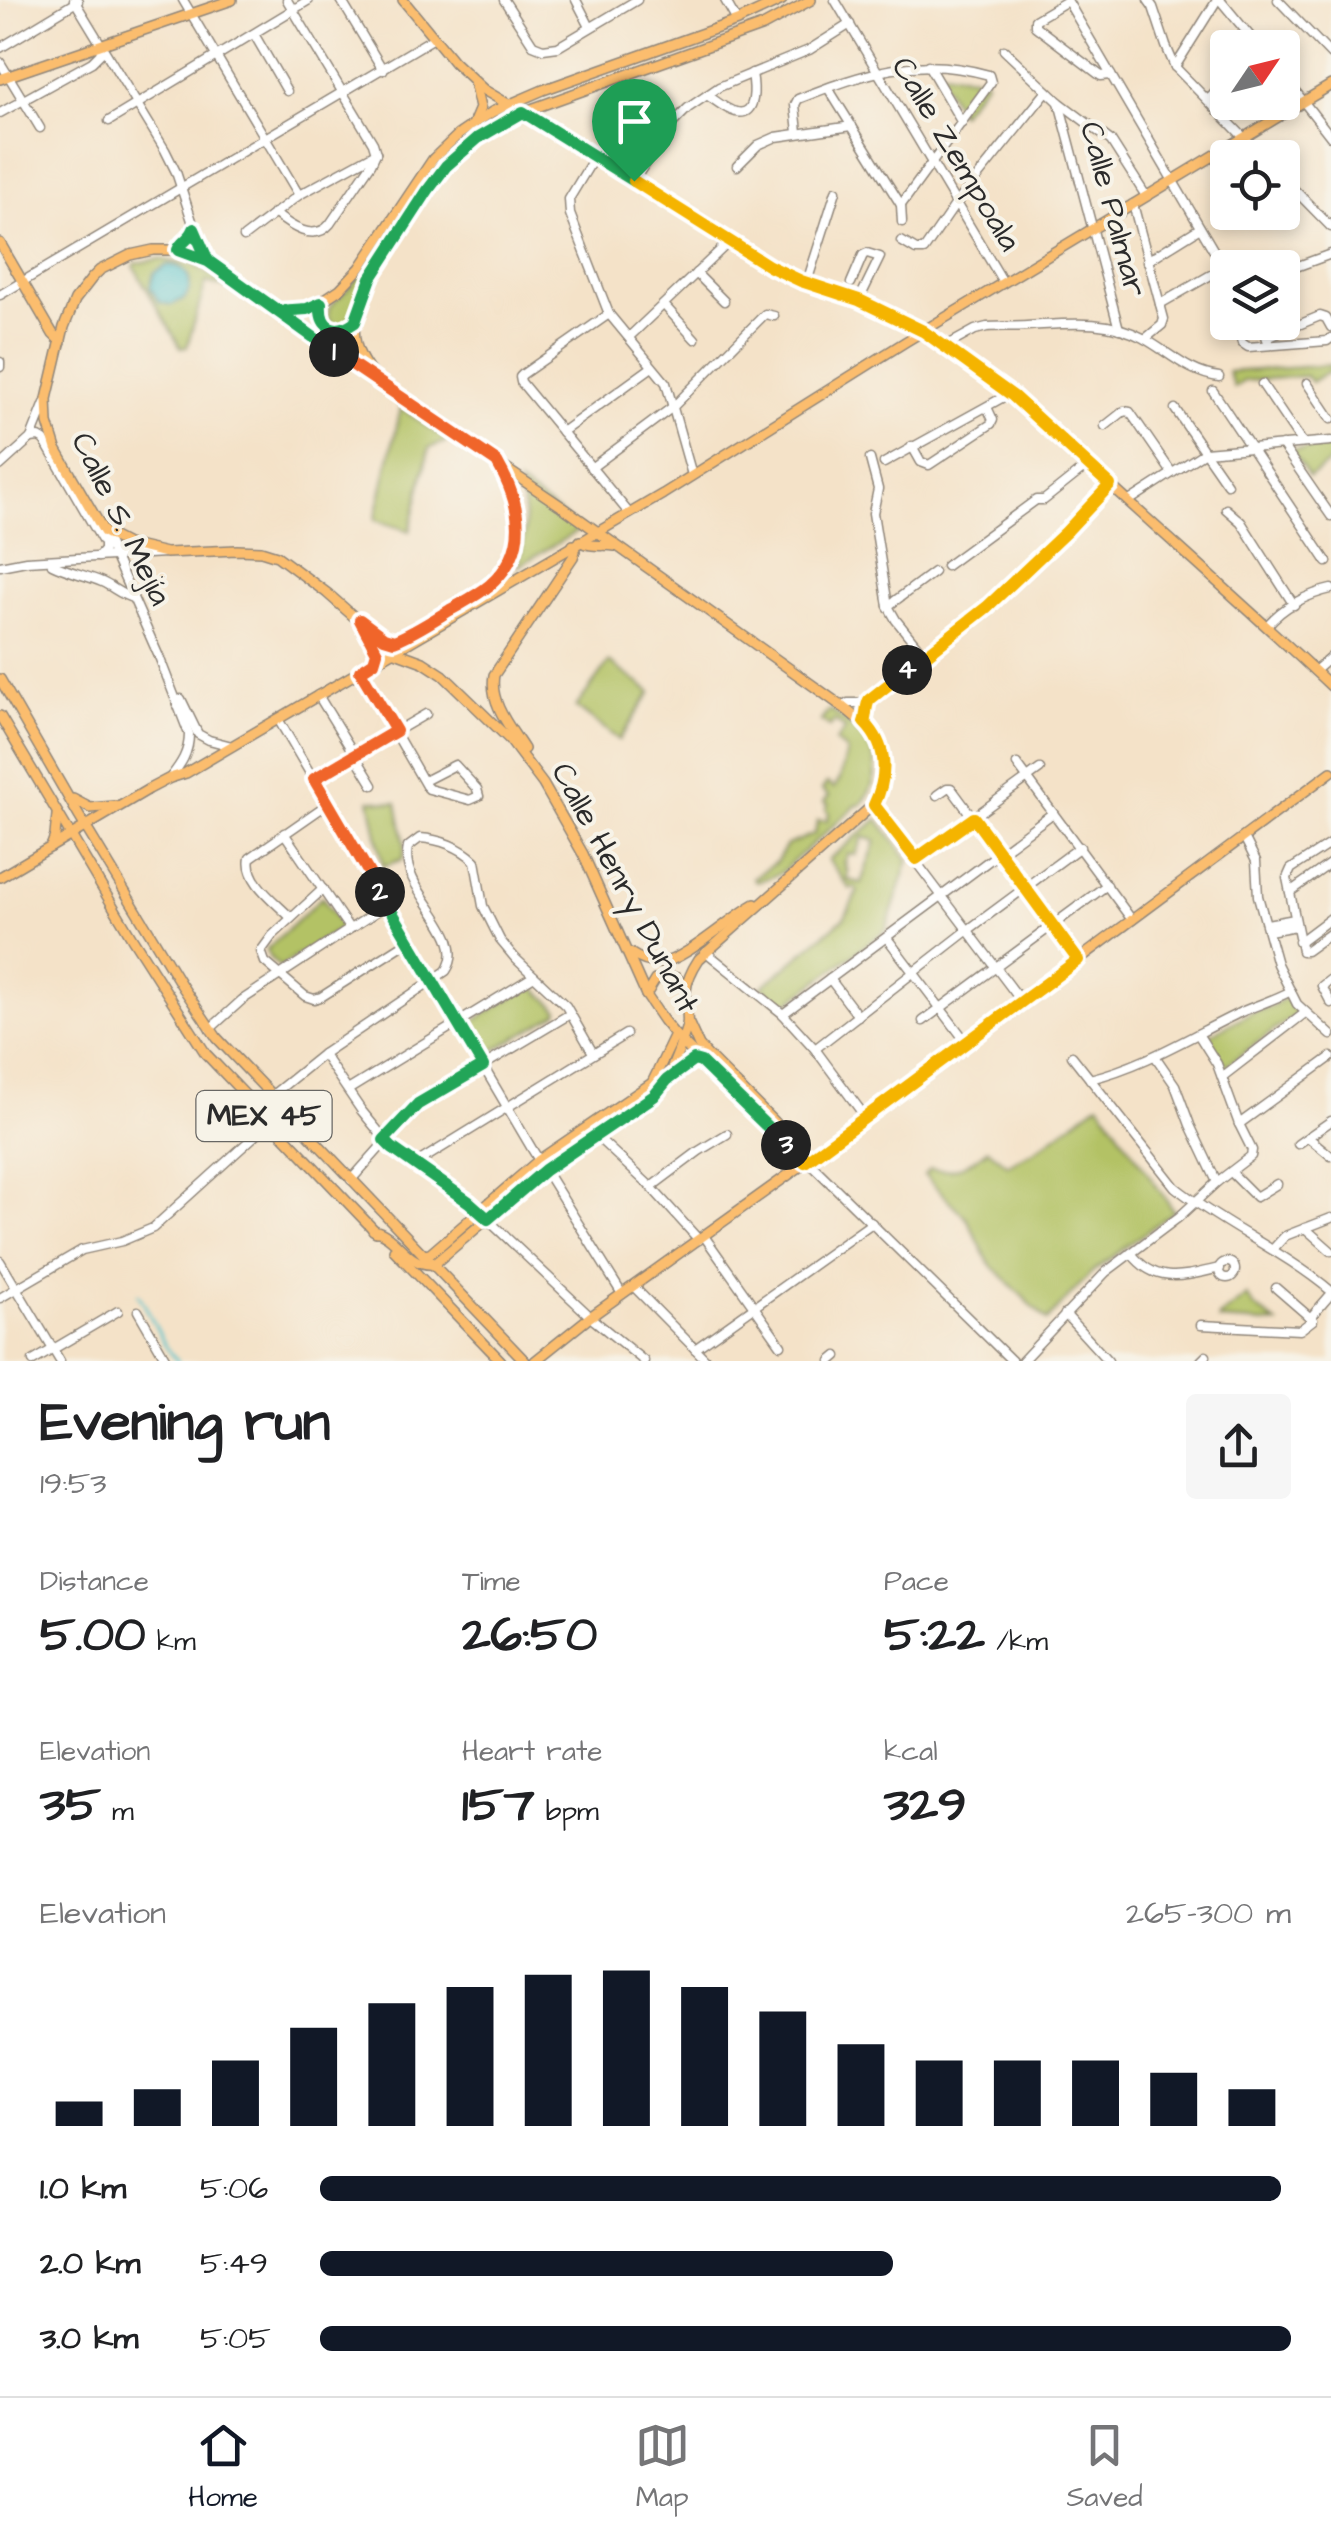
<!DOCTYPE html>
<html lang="en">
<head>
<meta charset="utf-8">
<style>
	:root { --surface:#fff; --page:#f6f6f6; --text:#202124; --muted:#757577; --line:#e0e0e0; --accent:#111827 }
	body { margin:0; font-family:"Architects Daughter",sans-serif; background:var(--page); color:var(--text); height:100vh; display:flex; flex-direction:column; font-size:38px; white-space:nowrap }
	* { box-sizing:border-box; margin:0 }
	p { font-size:32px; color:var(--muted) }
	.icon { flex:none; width:55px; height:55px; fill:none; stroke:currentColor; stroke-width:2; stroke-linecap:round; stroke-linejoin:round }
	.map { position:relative; height:1361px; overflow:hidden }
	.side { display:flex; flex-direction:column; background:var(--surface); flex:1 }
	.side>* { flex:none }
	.needle { width:65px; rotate:55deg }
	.tools { position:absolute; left:1210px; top:30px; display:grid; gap:20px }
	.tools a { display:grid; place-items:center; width:90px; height:90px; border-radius:10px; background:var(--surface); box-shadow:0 5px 15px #0003; font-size:50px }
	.pin { position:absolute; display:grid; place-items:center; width:85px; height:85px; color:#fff; margin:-102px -42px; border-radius:50% 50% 50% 0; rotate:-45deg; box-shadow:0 0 10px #0007 }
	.pin .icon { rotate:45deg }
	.km { position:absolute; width:50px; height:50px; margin:-25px; border-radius:50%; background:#222; color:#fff; font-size:28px; line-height:50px; text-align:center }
	.round { display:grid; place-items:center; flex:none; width:105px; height:105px; border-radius:10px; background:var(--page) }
	.overview { display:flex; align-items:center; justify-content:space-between; height:170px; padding:0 40px }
	h1 { font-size:55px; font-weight:700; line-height:75px }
	.stats { display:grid; grid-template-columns:repeat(3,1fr); gap:15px; height:170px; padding:10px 40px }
	.stats div { display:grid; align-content:center }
	.stats b { font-size:50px; font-weight:700 }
	.stats small { font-size:28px; font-weight:400 }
	.stats p { font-size:28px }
	.chart { height:280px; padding:20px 40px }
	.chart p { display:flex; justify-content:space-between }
	.chart svg { width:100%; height:180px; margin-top:10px; stroke:var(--accent); stroke-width:6 }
	ul { padding:0 40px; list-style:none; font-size:32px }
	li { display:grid; grid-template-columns:160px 120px 1fr; align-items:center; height:75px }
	li i { height:25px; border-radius:12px; background:var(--accent) }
	.dock { display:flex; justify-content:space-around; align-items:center; height:140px; border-top:2px solid var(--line); background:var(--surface); font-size:28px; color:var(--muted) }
	.dock a { display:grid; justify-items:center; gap:5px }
	.dock .active { color:var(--accent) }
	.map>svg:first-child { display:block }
	.green { fill:#b3c265; stroke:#6f7648; stroke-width:2.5; fill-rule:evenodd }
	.water { fill:#56c4cd; stroke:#40787c; stroke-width:2.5 }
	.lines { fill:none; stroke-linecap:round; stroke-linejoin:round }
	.stream { stroke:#56c4cd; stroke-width:2.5 }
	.minor-casing { stroke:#90867a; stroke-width:11 }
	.major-casing { stroke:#90867a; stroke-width:12 }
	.minor { stroke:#fff; stroke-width:8 }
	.major { stroke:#fbbd6e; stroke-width:9 }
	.split-1-casing { stroke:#fff; stroke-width:20 }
	.split-2-casing { stroke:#fff; stroke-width:20 }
	.split-3-casing { stroke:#fff; stroke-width:20 }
	.split-4-casing { stroke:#fff; stroke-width:20 }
	.split-5-casing { stroke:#fff; stroke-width:20 }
	.split-1 { stroke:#22a559; stroke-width:12 }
	.split-2 { stroke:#f0652b; stroke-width:12 }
	.split-3 { stroke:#22a559; stroke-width:12 }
	.split-4 { stroke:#f5b400; stroke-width:12 }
	.split-5 { stroke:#f5b400; stroke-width:12 }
	.labels { text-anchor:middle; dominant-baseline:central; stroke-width:8; stroke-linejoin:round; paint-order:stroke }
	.shield { fill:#f7f3e8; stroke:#686764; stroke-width:2.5 }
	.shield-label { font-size:30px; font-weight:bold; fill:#2b2b2b }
	.street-label { font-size:32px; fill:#2b2b2b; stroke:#f7f3e8 }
</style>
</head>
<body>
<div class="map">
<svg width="1331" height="1361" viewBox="0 0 1331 1361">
	<rect width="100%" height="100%" fill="#f7f3e8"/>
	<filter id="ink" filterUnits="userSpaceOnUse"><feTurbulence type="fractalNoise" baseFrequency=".01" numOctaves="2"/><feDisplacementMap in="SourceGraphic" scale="20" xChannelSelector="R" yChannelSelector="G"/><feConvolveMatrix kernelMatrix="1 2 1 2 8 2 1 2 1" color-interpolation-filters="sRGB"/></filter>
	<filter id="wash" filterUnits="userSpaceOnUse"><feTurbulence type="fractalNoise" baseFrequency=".0048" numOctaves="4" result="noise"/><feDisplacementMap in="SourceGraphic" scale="40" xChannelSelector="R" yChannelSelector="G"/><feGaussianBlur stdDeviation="2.25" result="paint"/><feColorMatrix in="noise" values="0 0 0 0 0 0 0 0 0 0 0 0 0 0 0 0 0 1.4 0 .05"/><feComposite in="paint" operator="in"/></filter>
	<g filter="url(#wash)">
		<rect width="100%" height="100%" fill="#f4e2c8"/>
		<!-- green -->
		<g class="green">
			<polygon points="937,71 985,79 986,81 960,113"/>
			<polygon points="160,259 196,266 232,289 206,282 187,347 181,348 134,267 136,263"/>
			<path d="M368,268L370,269C361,286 356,313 344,325H334L328,317L329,308Z"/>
			<polygon points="1331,365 1331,373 1324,374 1311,382 1306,376 1244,381 1234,388 1228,372"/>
			<polygon points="401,408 448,441 429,448 410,531 375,520"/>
			<polygon points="1328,447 1331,452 1331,462 1309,477 1291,450"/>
			<path d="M519,484L581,529L517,567C527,536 527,516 519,484Z"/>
			<polygon points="609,662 651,692 619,740 576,707"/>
			<path d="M829,710C865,733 894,763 861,805H857L779,874L756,882L753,878L776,862L787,845L814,834L818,820L827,821L829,812L826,810L828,804L824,802L829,796L822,790L827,783L834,788L840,779L847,751L836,742L845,729L835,721L830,727L821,721Z"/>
			<polygon points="370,800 397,803 405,845 403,859 383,866"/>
			<path d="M878,819L909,860L886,930L784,1006L762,987L845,917L858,891L854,887L850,889L828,860ZM863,837L876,841L861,883L847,880L848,870L845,869L847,865L844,864L848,854L856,855Z"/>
			<polygon points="322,897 342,927 280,967 269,957 267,949"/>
			<polygon points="532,985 559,1010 558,1013 488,1054 469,1024"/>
			<polygon points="1287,997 1298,1013 1227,1065 1224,1064 1208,1038 1210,1035 1250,1013 1273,1006"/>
			<path d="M1099,1103L1174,1211L1091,1273L1047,1321L989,1263L968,1220L924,1175L930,1169C956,1173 969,1164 988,1149L1008,1165L1037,1149Z"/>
			<polygon points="1247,1296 1254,1306 1277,1324 1219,1320 1219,1317"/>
		</g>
		<!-- water -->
		<path class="water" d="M168,265C188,265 196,283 184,299L171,305L159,302L150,287L154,273Z"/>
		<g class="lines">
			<!-- stream -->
			<path class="stream" d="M138,1294C153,1316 159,1342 178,1361"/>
		</g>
	</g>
	<g filter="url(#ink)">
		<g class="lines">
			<!-- minor casing -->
			<g class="minor-casing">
				<g id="minor">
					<polyline points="74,0 165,150 176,172 198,239 208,261"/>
					<polyline points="183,0 299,195"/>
					<polyline points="287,0 373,143 376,153"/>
					<polyline points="341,0 383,70"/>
					<polyline points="504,0 533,45 543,49 558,47 637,0"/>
					<polyline points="576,0 590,27"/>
					<polyline points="725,0 737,21"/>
					<polyline points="835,0 1003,282"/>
					<polyline points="1067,0 1228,275"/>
					<polyline points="1148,0 1153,7 1166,46 1175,67 1264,158"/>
					<polyline points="1220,0 1260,48"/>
					<polyline points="1278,0 1331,55"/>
					<polyline points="1067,1 1035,20 1035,26 1101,76 1111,75"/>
					<polyline points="254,34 287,91"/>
					<polyline points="0,48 78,1"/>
					<polyline points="1004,50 1059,102 1111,141 1146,196"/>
					<polyline points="0,62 40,128"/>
					<polyline points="928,65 962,123"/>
					<polyline points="1175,67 1217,0"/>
					<polyline points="1282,74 1331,137"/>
					<polyline points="828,88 901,205 902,222"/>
					<path d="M707,95C715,100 726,110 736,112C758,117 754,85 752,73"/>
					<polyline points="1208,100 1228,79"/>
					<polyline points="1059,102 1119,329"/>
					<polyline points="0,113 92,62 100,54 102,45"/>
					<polyline points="109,121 309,0"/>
					<path d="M798,132L795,105L798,99C865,73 917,54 989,75L991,82L901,205"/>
					<polyline points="595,156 569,199 570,214 609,314 666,383 692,475"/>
					<polyline points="737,166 758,145 776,137 852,126"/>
					<polyline points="1282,177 1331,227"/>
					<polyline points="634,181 667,129 688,108 719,87 809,50 850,24"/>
					<polyline points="1133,204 1164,319 1162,325 1145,339"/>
					<path d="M274,213C290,226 314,243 330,224L371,164L376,153"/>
					<polyline points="244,237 299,195 376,153"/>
					<polyline points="901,241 916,250 924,250 955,205 1047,91"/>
					<polyline points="177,250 192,237 194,229"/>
					<polyline points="1147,261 1200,228"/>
					<polyline points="1282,272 1331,254"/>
					<polyline points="696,273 724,301"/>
					<polyline points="807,282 836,191"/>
					<polyline points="851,283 863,255 867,253 880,257 859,300"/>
					<polyline points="0,295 434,38"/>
					<polyline points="1160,304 1223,268"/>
					<polyline points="664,305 695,339"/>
					<polyline points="609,314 523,374 520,377 521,382 629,513"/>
					<polyline points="1236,322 1242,343 1248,347 1327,341 1331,338"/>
					<polyline points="1261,322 1268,342"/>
					<polyline points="629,337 729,242"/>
					<polyline points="1267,338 1320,316 1326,318 1331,327"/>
					<path d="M946,346L975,330L987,327C1001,326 1013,327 1027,326C1066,324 1106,318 1143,338C1169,352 1188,373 1219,377"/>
					<polyline points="0,362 0,367"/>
					<polyline points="1307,383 1331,419"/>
					<polyline points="1262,384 1302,443"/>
					<polyline points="1213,391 1327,562"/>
					<polyline points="1175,409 1227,484"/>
					<polyline points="1105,426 1124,411 1130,412 1172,473"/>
					<polyline points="562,432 652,367"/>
					<polyline points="31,438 39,437 44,440 104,544 104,550 98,557"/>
					<polyline points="1282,445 1331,516"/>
					<polyline points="912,446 921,462 929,465 991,424 993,420 987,407"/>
					<polyline points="870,459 878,489 873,513 888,606 896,620 925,656"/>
					<polyline points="884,463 1009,394"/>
					<polyline points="0,466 31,438 45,403"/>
					<polyline points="591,468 674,406 765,314 774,316"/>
					<polyline points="1129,501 1205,452 1331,441"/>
					<polyline points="1226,509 1241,522 1294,605"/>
					<path d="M104,532L160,659L189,734C189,753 181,764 170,778"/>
					<path d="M52,564C68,572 86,575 102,582C113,587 121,595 133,598"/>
					<polyline points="0,566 26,561 165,553"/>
					<polyline points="946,566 1036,500 1044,500 1088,465"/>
					<polyline points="888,606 934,572"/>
					<path d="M1267,626C1282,607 1308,594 1331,589"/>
					<polyline points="360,671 426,786 429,789 470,800 479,796 477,789 455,765 424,781"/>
					<polyline points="1315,671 1331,657"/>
					<polyline points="318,695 373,785"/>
					<polyline points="181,699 198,734 209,740 232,746"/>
					<polyline points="843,707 848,703 858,703 869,700 960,631 987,607 1066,532 1110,485"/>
					<polyline points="278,719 532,1149 622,1294"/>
					<polyline points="864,723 869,700"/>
					<polyline points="1017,764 1132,920"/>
					<polyline points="314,779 426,714"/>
					<polyline points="937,795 947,788 951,788 1078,960"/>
					<polyline points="873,805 1022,1002"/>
					<polyline points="284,833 349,928"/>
					<polyline points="1244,837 1256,861 1258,896 1277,964 1297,1004 1331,1035"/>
					<polyline points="1331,843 1291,869 1287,878 1302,951 1306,951 1331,933"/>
					<polyline points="916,859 1040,769"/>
					<polyline points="323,889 272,936 261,951 265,962 305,996 314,999 321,997 409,941"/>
					<polyline points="1290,892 1331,863"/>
					<path d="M291,918C276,902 245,881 250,858L329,803"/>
					<polyline points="1267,924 1295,919"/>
					<polyline points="1269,931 1296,926"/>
					<polyline points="887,938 967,1043"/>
					<polyline points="1299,942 1331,918"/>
					<polyline points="706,952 783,1014 815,1049 866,1118"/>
					<polyline points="830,979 858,1016"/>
					<polyline points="1331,979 1322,986 1331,1003"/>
					<polyline points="783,1014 1053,813"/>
					<polyline points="923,1021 1107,885"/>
					<polyline points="210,1029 242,1000 388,904"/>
					<polyline points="815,1049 968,930 1080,847"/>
					<polyline points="323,1054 361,1110 392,1148 469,1202 595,1321 644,1361"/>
					<path d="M1072,1056L1175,1187C1224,1226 1282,1250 1331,1291"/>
					<polyline points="1155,1056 1175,1085 1190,1125 1217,1182"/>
					<polyline points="1222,1077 1305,1013"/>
					<path d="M1090,1079C1144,1066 1191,1036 1241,1012C1257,1005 1274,1000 1291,991"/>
					<polyline points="348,1090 534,976"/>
					<polyline points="1239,1124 1331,1057"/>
					<polyline points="593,1133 651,1187 699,1240"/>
					<polyline points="1309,1138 1331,1156"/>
					<polyline points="1298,1144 1331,1121"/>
					<polyline points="805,1162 813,1166 1012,1361"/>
					<polyline points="415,1164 626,1034"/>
					<polyline points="1231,1172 1256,1197 1277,1184"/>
					<polyline points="351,1180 419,1104 570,1014"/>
					<polyline points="651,1187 699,1151 727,1134"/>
					<polyline points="1305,1228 1331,1251"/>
					<polyline points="704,1236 781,1345"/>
					<polyline points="1273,1249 1285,1236 1331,1218"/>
					<path d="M1131,1253C1156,1286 1184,1276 1220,1268"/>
					<polyline points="0,1261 60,1361"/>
					<circle cx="1227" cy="1270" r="8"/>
					<polyline points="633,1286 707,1361"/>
					<path d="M0,1298L82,1250L122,1241L153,1228L259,1132L267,1119L276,1092L323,1054L446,971C472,933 398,892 408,847L420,838C439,839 461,847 475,861L483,906L500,940L515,958L566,1006L593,1053"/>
					<polyline points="138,1311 167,1361"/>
					<polyline points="1065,1314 1108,1361"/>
					<polyline points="1311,1317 1331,1294"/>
					<polyline points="1201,1325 1300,1330 1313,1320 1276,1288"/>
					<polyline points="695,1349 872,1223"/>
					<polyline points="33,1361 118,1311"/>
					<polyline points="831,1361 837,1356"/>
					<polyline points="1022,1361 1106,1272 1179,1217 1217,1182 1251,1156 1252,1150 1239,1124 1217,1064 1198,1034"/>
					<polyline points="1201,1361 1206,1356"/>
				</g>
			</g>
			<!-- major casing -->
			<g class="major-casing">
				<g id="major">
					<path d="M403,0L454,62L484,90L586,150L769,266C819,289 875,302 923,331C984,367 1036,418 1088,465C1169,539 1251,611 1331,686"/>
					<polyline points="0,79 232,0"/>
					<polyline points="474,82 480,108 474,122"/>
					<polyline points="0,243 53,334 61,342"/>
					<polyline points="321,303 322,318 330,328 343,329 355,322"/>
					<polyline points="278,311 313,307 340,289 360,268 433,159 458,135 492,112 543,90 737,21 782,0"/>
					<path d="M372,374C360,359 352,343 355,324C361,285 428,181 458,153C477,136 500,124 523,112L763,26L811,0"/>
					<path d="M580,541C590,548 603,544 615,546"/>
					<polyline points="367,631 376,647 374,662"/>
					<path d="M382,636L395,641L407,635C477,594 556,563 499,467"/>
					<polyline points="0,679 79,816 182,986 217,1038 525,1361"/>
					<polyline points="0,716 132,938 206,1054 376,1232"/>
					<path d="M524,749C510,727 489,703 494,675L573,557L575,551L573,545"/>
					<polyline points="73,799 90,808 115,806"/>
					<polyline points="51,847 55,836 57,815"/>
					<polyline points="0,877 149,789 170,778 186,773 232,746 663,494 905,342 1331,85"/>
					<path d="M630,953C639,959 649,963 660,963C684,961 731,917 755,904"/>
					<polyline points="646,995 655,980 666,975 677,978 686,989"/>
					<polyline points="689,1024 699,1046 708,1056 810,1158"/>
					<polyline points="670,1079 691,1061 701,1061"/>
					<path d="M373,1230C398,1235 406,1267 434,1264L545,1170L659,1090L667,1080L679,1050C681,1042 685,1034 687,1025C689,1014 684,1002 686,991C687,979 693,968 699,959L873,805C898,759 880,735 843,707L564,508L351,364L208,261L177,250H153L130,255L100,270L92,278L75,300L64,327L47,399L48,423L56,449L104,532L127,544L166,553L237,550L261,551L277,556L327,593L393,651L423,662L443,675L509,739L543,784L583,854L646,995L663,1020L675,1035L796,1155L805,1162"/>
					<polyline points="394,1250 501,1361"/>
					<polyline points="424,1255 430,1254 539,1160 652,1083 675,1035"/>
					<polyline points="535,1361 590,1317 798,1168 1331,772"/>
				</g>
			</g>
			<!-- minor -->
			<use href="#minor" class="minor"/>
			<!-- major -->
			<use href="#major" class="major"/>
		</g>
	</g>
	<g class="lines" filter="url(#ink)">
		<!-- split-1 casing -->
		<g class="split-1-casing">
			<path id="split-1" d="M334,352L208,261L178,250C181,241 191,239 194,229L208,261L278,311L307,309L321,303C319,328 335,336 355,322L371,278L428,190L446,166L478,138L523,112L634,181"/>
		</g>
		<!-- split-2 casing -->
		<g class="split-2-casing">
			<path id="split-2" d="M334,352L497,462C521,504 531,549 490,585C478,595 464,602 450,610C432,621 414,633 394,641L384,638L360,620L377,652L374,662L360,671L396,731L314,779L380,892"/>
		</g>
		<!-- split-3 casing -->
		<g class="split-3-casing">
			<polyline id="split-3" points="380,892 483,1066 418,1104 384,1140 392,1148 469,1202 488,1219 545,1170 654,1096 667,1080 694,1060 701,1062 786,1145"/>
		</g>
		<!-- split-4 casing -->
		<g class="split-4-casing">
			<path id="split-4" d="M786,1145L805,1162L1078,960L974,818L916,859L874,805C888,776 888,746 864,722C867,715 865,708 869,700L907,670"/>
		</g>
		<!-- split-5 casing -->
		<g class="split-5-casing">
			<polyline id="split-5" points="634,181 769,266 801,281 859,300 923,331 1013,396 1110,485 1066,532 987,607 907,670"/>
		</g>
		<!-- split-1 -->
		<use href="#split-1" class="split-1"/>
		<!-- split-2 -->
		<use href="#split-2" class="split-2"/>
		<!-- split-3 -->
		<use href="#split-3" class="split-3"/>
		<!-- split-4 -->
		<use href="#split-4" class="split-4"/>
		<!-- split-5 -->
		<use href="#split-5" class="split-5"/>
	</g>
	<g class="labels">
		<!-- shield labels -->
		<rect class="shield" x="196.5" y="1091" width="135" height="50" rx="8"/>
		<g class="shield-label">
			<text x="264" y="1116">MEX 45</text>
		</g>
		<!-- street labels -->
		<g class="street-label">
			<text transform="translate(956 154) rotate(59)">Calle Zempoala</text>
			<text transform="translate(1113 209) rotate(75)">Calle Palmar</text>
			<text transform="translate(121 519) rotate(64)">Calle S. Mejía</text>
			<text transform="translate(625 888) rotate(62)">Calle Henry Dunant</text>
		</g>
	</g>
</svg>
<div class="tools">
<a><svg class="needle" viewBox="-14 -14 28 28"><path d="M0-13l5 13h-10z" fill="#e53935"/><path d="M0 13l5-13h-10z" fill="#757577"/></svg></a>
<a><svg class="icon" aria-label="locate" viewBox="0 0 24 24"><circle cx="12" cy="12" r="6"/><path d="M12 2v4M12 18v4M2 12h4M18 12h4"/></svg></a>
<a><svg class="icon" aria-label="layers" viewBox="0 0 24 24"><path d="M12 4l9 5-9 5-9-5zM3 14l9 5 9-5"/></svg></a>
</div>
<div class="pin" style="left:634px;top:181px;background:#1e9e55"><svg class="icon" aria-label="arrive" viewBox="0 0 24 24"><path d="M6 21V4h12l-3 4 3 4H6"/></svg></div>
<b class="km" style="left:334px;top:352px">1</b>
<b class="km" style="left:380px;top:892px">2</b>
<b class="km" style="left:786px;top:1145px">3</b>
<b class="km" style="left:907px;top:670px">4</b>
</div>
<section class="side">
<div class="overview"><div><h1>Evening run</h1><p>19:53</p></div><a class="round"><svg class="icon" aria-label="share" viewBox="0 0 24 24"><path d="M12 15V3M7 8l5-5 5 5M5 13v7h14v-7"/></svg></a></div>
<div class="stats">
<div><p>Distance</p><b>5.00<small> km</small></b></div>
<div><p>Time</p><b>26:50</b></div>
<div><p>Pace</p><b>5:22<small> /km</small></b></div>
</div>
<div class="stats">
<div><p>Elevation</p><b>35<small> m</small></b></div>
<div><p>Heart rate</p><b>157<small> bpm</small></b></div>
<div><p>kcal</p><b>329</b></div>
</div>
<div class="chart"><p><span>Elevation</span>265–300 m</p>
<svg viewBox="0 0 160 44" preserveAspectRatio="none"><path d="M5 44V38M15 44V35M25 44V28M35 44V20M45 44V14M55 44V10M65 44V7M75 44V6M85 44V10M95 44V16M105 44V24M115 44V28M125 44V28M135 44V28M145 44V31M155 44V35"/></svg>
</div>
<ul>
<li><b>1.0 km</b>5:06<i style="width:99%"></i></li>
<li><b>2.0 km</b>5:49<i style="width:59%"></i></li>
<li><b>3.0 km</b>5:05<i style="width:100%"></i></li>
</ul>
</section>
<nav class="dock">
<a class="active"><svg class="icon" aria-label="home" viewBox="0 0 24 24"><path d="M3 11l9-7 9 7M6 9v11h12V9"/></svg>Home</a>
<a><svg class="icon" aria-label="map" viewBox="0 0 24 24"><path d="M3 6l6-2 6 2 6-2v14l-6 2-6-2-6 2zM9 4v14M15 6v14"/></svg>Map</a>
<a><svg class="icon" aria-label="saved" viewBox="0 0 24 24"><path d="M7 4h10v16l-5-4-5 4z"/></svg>Saved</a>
</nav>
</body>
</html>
